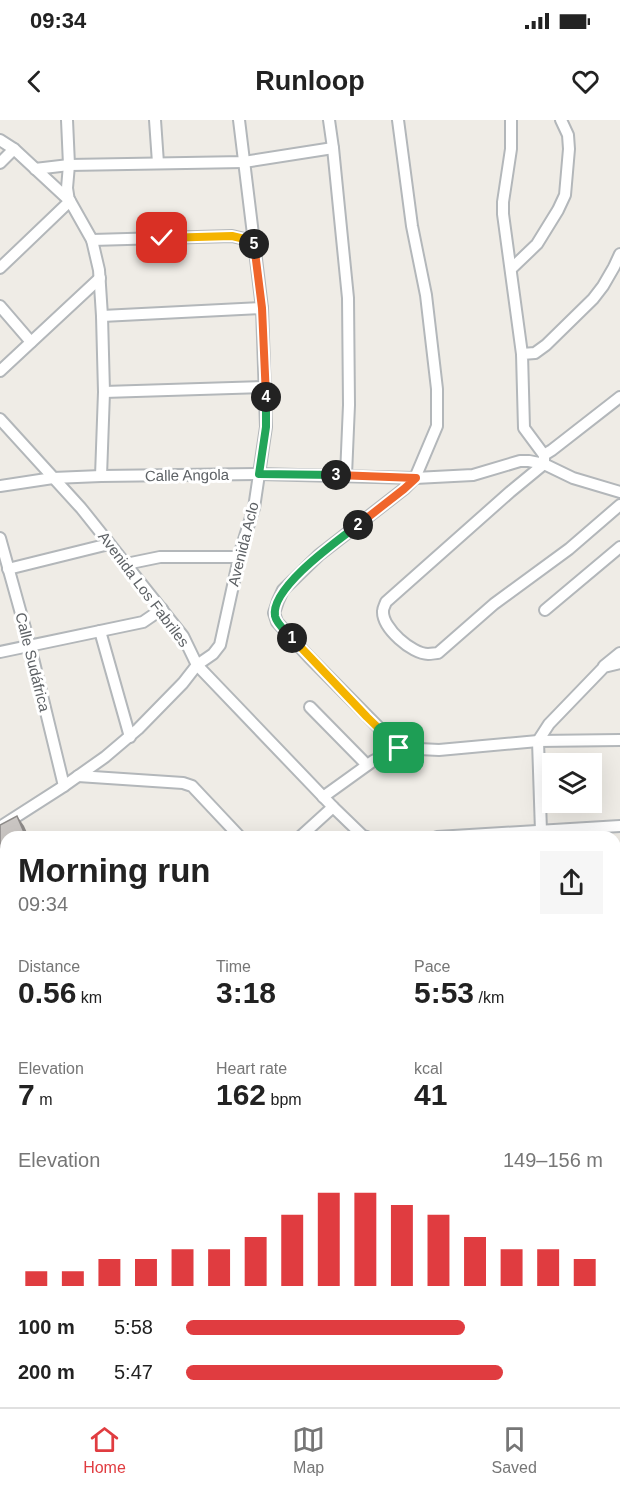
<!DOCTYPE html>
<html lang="en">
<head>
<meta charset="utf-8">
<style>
	:root { --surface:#fff; --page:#f6f6f6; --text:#222; --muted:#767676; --line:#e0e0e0; --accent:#e03c40 }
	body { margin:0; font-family:Helvetica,sans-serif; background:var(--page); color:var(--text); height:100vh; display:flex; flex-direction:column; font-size:22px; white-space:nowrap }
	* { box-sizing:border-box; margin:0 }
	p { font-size:20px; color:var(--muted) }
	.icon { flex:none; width:33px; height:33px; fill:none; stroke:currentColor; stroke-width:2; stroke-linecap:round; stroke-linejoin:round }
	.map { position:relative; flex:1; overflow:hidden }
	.details { position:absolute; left:0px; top:711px; width:621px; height:576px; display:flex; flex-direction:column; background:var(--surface); border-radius:18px 18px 0 0; box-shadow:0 6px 24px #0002 }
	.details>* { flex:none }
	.controls { position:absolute; left:542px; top:633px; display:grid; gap:12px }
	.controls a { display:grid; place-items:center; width:60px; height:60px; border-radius:0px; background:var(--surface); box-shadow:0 6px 24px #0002; font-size:30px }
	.pin { position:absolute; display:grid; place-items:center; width:51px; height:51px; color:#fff; margin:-26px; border-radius:12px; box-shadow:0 3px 9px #0006 }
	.km { position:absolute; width:30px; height:30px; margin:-15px; border-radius:50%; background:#222; color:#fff; font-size:16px; line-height:30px; text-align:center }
	.round { display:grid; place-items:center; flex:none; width:63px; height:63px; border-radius:0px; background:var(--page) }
	.overview { display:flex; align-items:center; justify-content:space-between; height:102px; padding:0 18px }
	h1 { font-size:33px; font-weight:600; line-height:45px }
	.stats { display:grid; grid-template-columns:repeat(3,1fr); gap:9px; height:102px; padding:6px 18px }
	.stats div { display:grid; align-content:center }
	.stats b { font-size:30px; font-weight:600 }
	.stats small { font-size:16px; font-weight:400 }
	.stats p { font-size:16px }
	.chart { height:168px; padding:12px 18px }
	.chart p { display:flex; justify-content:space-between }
	.chart svg { width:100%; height:108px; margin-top:6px; stroke:var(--accent); stroke-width:6 }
	ul { padding:0 18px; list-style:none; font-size:20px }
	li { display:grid; grid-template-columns:96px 72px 1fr; align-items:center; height:45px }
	li i { height:15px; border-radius:8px; background:var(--accent) }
	.status { display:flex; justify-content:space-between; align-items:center; height:42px; padding:0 30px; background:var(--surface); direction:ltr }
	.status svg { height:16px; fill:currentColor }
	header { display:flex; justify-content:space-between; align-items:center; height:78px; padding:0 18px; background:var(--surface); font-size:27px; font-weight:600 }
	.menu { display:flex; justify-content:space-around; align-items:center; height:84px; border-top:2px solid var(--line); background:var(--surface); font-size:16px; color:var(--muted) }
	.menu a { display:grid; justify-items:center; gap:3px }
	.menu .active { color:var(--accent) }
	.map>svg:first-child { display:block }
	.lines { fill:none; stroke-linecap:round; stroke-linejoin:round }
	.stream { stroke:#abe0fa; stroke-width:3 }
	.minor-casing { stroke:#b3b7ba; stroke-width:14 }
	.minor { stroke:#fff; stroke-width:10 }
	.wall { fill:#afaba9 }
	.shaded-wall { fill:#8e8b89 }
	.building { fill:#cbc7c4; stroke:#8e8b89; stroke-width:1.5 }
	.split-1-casing { stroke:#fff; stroke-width:12 }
	.split-2-casing { stroke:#fff; stroke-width:12 }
	.split-3-casing { stroke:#fff; stroke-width:12 }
	.split-4-casing { stroke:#fff; stroke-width:12 }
	.split-5-casing { stroke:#fff; stroke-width:12 }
	.split-6-casing { stroke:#fff; stroke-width:12 }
	.split-1 { stroke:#f5b400; stroke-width:8 }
	.split-2 { stroke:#22a559; stroke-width:8 }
	.split-3 { stroke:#f0652b; stroke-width:8 }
	.split-4 { stroke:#22a559; stroke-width:8 }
	.split-5 { stroke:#f0652b; stroke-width:8 }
	.split-6 { stroke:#f5b400; stroke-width:8 }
	.labels { text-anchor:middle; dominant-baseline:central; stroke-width:6; stroke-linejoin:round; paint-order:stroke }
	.street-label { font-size:15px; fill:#5e6266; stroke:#fff }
</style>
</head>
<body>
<div class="status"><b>09:34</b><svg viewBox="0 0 49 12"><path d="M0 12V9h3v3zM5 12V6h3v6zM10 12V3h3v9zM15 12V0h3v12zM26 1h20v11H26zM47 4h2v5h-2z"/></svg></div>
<header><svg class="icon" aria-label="back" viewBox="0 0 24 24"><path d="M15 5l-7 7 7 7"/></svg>Runloop<svg class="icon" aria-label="heart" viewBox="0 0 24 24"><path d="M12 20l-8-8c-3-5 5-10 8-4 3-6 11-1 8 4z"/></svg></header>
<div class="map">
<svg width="620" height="1287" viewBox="0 0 620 1287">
	<rect width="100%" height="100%" fill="#efece6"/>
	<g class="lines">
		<!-- stream -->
		<g class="stream">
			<polyline points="368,1281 375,1287"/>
			<polyline points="532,1281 534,1287"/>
			<polyline points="579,1281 582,1287"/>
		</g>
		<!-- minor casing -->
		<g class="minor-casing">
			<g id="minor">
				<polyline points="67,0 69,45 67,68 69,81"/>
				<polyline points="155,0 158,43"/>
				<polyline points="329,0 333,28 348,178 349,285 346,355"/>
				<polyline points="398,0 412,106 426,175 437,269 437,306 415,358 404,369 319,435 283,470 278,481 274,493 277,502 309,537 399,628"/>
				<polyline points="511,0 511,29 503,82 503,94 522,234"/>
				<polyline points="0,20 14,29 70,81 92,120 99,150 102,196 104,272 101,356"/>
				<polyline points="0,43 14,29"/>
				<polyline points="35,49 69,45 244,42 333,28"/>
				<polyline points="92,120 232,116 253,121"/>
				<path d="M620,134L614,147L603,166L593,179L546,225L535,233L522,234L524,308L544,335V344L510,372L386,482C385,485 383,488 383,491C382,508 412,534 428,534C432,534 435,533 438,533L494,484L569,429L620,385"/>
				<polyline points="0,148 70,81"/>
				<polyline points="511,149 537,124 558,90 565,75 569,29 568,15 561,0"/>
				<polyline points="0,186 31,222"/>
				<polyline points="102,196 262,188"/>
				<polyline points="0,251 100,158"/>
				<polyline points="104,272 266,267"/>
				<polyline points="0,299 81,388 183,516 197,545 333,687 363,716 367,717"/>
				<polyline points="544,335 552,330 620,277"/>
				<polyline points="0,366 53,358 101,356 259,354 415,358 473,355 520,341 529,341 544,344 573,358 620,372"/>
				<polyline points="0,418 30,526 64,666"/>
				<polyline points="126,444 160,437 239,437"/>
				<polyline points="8,449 109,424"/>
				<polyline points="545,490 620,427"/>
				<polyline points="100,511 130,617"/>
				<polyline points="0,532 143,502 162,489"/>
				<polyline points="604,546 620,533"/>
				<polyline points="310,587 367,645"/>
				<polyline points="78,656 183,663 192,666 240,717"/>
				<polyline points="323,677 373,641 399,628 439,630 538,621 620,620"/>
				<polyline points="0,707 64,666 105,637 138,609 183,563 197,545 213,534 220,525 241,429 254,388 266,307 262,188 239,0"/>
				<polyline points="541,711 538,621 549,604 604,547 620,543"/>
				<polyline points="300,717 333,687"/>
				<polyline points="437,717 620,706"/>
				<polyline points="615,750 620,748"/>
				<polyline points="0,763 6,768"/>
				<polyline points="615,839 620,836"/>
				<polyline points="615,928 620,927"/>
				<polyline points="615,1009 620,1009"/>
				<polyline points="0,1019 6,1035"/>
				<polyline points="0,1164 6,1169"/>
				<polyline points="0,1227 6,1226"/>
				<polyline points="243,1281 244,1287"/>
				<polyline points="58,1287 64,1281"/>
				<polyline points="133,1287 134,1281"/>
			</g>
		</g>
		<!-- minor -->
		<use href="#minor" class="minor"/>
	</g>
	<!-- wall -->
	<g class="wall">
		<polygon points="0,705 24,706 6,717 6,751 2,754 0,752"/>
		<polygon points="6,822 6,848 0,848 0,823"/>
		<polygon points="0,895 6,895 6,923 1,927"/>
		<polygon points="6,972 6,1009 0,1000 0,976"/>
	</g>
	<!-- shaded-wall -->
	<polygon class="shaded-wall" points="17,696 24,706 29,717 26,717"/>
	<!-- building -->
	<g class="building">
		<polygon points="17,696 26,717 6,717 6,736 0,740 0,705"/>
		<polygon points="6,822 6,843 0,843 0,823"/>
		<polygon points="0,895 6,895 6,917 0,922"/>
		<polygon points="6,972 6,998 0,999 0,976"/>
		<polygon points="0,1179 6,1186 6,1201 3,1204 0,1200"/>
	</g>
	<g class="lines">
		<!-- split-1 casing -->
		<g class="split-1-casing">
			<polyline id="split-1" points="292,518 367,597 399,628"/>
		</g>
		<!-- split-2 casing -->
		<g class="split-2-casing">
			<path id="split-2" d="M292,518C286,511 277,505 275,496C270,468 337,421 358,405"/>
		</g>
		<!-- split-3 casing -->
		<g class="split-3-casing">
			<polyline id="split-3" points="336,355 416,358 404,369 358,405"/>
		</g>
		<!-- split-4 casing -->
		<g class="split-4-casing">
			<polyline id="split-4" points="266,277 266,307 259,354 336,355"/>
		</g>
		<!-- split-5 casing -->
		<g class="split-5-casing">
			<polyline id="split-5" points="254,124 262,188 266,277"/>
		</g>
		<!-- split-6 casing -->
		<g class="split-6-casing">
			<polyline id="split-6" points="162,118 232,116 253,121 254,124"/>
		</g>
		<!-- split-1 -->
		<use href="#split-1" class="split-1"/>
		<!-- split-2 -->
		<use href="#split-2" class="split-2"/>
		<!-- split-3 -->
		<use href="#split-3" class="split-3"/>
		<!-- split-4 -->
		<use href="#split-4" class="split-4"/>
		<!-- split-5 -->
		<use href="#split-5" class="split-5"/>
		<!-- split-6 -->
		<use href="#split-6" class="split-6"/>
	</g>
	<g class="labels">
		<!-- street labels -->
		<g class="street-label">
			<text transform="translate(187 355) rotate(-1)">Calle Angola</text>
			<text transform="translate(243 424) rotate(-76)">Avenida Aclo</text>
			<text transform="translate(144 469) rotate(53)">Avenida Los Fabriles</text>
			<text transform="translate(33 542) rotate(76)">Calle Sudáfrica</text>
		</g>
	</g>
</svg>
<div class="controls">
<a><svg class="icon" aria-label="layers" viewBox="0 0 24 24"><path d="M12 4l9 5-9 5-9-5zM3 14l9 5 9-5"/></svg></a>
</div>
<div class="pin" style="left:399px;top:628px;background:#1e9e55"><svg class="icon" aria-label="arrive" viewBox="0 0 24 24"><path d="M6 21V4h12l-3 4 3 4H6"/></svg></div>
<div class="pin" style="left:162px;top:118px;background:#d93025"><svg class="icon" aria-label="check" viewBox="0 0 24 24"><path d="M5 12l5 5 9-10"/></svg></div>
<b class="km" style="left:292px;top:518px">1</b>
<b class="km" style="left:358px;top:405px">2</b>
<b class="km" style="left:336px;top:355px">3</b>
<b class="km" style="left:266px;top:277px">4</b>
<b class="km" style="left:254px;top:124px">5</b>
<section class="details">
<div class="overview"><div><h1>Morning run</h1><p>09:34</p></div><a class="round"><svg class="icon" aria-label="share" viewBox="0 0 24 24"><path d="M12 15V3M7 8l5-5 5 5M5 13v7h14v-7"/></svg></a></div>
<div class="stats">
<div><p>Distance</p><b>0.56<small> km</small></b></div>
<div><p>Time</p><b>3:18</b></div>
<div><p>Pace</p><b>5:53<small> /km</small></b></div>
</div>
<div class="stats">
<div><p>Elevation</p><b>7<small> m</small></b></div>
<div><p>Heart rate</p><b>162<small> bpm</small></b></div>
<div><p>kcal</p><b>41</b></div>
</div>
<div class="chart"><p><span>Elevation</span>149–156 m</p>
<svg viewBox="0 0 160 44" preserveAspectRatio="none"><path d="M5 44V38M15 44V38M25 44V33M35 44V33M45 44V29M55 44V29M65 44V24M75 44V15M85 44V6M95 44V6M105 44V11M115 44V15M125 44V24M135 44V29M145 44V29M155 44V33"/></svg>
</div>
<ul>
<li><b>100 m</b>5:58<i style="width:67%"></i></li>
<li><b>200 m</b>5:47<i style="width:76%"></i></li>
</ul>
</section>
</div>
<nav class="menu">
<a class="active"><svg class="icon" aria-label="home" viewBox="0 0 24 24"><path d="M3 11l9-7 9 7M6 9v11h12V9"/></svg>Home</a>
<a><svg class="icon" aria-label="map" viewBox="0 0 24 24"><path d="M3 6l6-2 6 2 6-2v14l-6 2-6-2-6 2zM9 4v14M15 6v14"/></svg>Map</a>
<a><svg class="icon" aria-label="saved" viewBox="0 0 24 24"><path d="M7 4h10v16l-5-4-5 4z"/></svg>Saved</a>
</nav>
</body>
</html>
